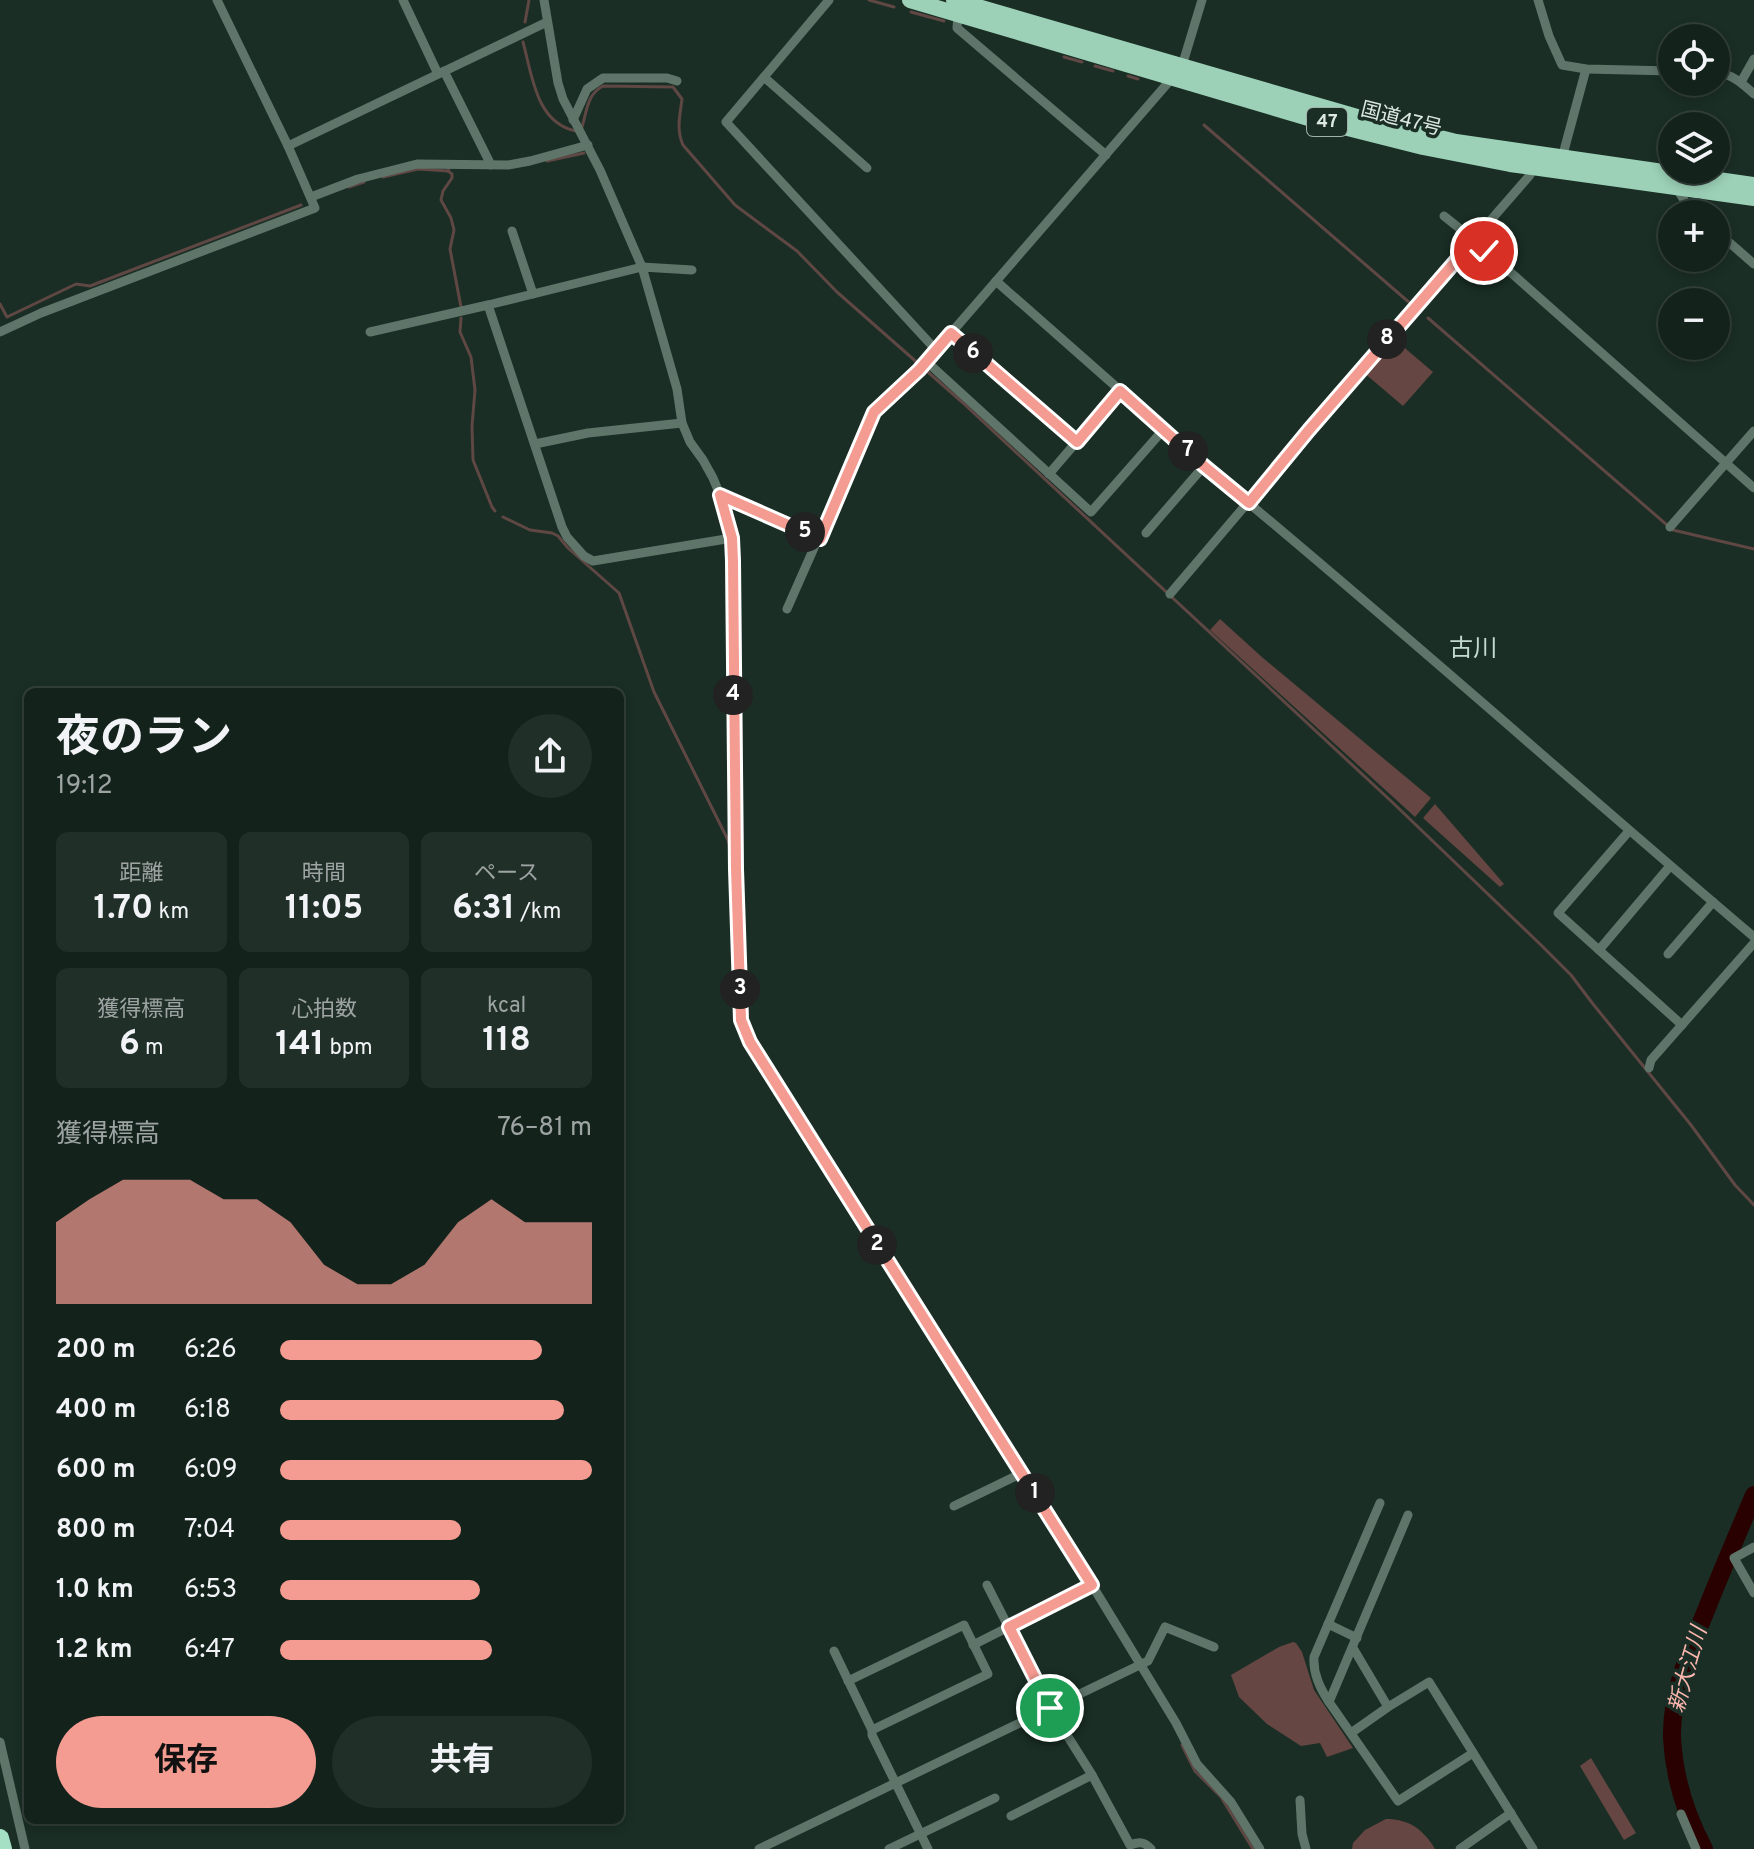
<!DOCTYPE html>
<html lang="ja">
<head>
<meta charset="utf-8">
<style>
	:root { --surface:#14221c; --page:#212f29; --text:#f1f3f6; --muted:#9da4a3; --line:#333f3b; --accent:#f59c92 }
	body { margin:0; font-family:Overpass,"Noto Sans JP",sans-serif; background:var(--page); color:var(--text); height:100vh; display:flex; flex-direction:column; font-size:30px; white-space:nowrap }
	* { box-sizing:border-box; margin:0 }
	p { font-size:26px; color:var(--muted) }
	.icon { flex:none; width:44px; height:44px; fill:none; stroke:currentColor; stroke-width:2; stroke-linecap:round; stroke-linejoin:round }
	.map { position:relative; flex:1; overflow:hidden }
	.details { position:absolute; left:24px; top:688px; width:600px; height:1136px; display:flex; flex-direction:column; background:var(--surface); border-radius:12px; box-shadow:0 4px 12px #0003,0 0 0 2px var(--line) }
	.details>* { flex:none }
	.buttons { position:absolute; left:1658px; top:24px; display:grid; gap:16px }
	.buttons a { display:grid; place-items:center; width:72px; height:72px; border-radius:50%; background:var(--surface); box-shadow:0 4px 12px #0003,0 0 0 2px var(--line); font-size:40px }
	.pin { position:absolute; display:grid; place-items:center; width:68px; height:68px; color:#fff; margin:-34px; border:4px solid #fff; border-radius:50%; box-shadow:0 2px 8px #0007 }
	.km { position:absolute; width:40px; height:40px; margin:-20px; border-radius:50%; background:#222; color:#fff; font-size:22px; line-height:40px; text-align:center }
	.round { display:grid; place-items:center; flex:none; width:84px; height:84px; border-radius:42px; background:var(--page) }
	.head { display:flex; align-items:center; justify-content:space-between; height:136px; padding:0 32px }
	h1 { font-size:44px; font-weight:700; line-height:60px }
	.stats { display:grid; grid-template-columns:repeat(3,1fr); gap:12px; height:136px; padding:8px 32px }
	.stats div { display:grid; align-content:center; border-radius:12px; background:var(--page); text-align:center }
	.stats b { font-size:34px; font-weight:700 }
	.stats small { font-size:22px; font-weight:400 }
	.stats p { font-size:22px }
	.chart { height:224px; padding:16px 32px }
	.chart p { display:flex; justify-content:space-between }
	.chart svg { width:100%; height:144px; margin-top:8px; fill:var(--accent); opacity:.7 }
	.primary-button { display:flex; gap:16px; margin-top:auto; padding:16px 32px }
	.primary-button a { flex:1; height:92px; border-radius:48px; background:var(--accent); color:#111; font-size:32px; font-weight:700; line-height:92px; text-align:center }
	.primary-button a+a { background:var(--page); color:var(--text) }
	ul { padding:0 32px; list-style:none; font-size:26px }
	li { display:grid; grid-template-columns:128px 96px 1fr; align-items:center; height:60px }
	li i { height:20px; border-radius:10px; background:var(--accent) }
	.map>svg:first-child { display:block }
	.green { fill:#664642 }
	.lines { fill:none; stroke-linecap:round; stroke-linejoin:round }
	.stream { stroke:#5f4744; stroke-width:3 }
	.river { stroke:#2a0101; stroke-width:18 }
	.minor { stroke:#5f756a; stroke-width:9 }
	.trunk { stroke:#9cd1b7; stroke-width:16 }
	.motorway { stroke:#a6e0c4; stroke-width:18 }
	.route-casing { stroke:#fff; stroke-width:16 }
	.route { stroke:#f59c92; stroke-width:10 }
	.labels { text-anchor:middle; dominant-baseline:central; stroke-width:7; stroke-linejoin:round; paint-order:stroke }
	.shield { fill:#1a2e25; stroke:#a2b1a9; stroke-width:2 }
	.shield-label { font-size:18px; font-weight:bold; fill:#dce9e2 }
	.street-label { font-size:20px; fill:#dce9e2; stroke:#1a2e25 }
	.water-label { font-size:22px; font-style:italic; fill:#fbb6ae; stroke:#1a2e25 }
	.quarter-label { font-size:24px; fill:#c2dbce; stroke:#1a2e25 }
</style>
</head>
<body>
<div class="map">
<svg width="1754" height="1849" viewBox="0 0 1754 1849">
	<rect width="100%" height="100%" fill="#1a2e25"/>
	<!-- green -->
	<g class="green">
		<polygon points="1393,338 1433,372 1403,406 1363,372"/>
		<polygon points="1220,619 1263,658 1431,798 1415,817 1210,630"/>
		<polygon points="1435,804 1504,884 1500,887 1423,818"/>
		<polygon points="1293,1642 1296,1643 1302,1652 1314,1690 1353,1748 1327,1757 1320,1743 1301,1746 1267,1724 1239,1697 1231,1675 1279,1647"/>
		<polygon points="1591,1758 1636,1833 1624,1840 1580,1766"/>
		<path d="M1386,1819C1409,1819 1423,1829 1435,1849H1352L1353,1843L1365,1830Z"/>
	</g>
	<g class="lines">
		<!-- stream -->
		<g class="stream">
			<polyline points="869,0 894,7"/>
			<polyline points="911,12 944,21"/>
			<polyline points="525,22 529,0"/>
			<path d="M523,42C532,75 536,123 576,131"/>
			<polyline points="1064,57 1082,62"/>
			<polyline points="1095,66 1113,71"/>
			<polyline points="1128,76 1138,79"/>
			<polyline points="1204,125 1411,304"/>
			<path d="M582,127C587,111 587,94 603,86L673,87L682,99C680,115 676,130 683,145L735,205L797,251L837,292L962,402L1391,801L1541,945L1571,975L1593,1004L1691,1125L1735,1185L1754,1205"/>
			<polyline points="547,161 584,153"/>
			<polyline points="448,171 452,174 452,178 443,191 441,200 451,218 454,230 450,249 461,307"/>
			<polyline points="383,177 418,169 448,171 449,168"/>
			<polyline points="349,187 364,182"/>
			<polyline points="0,304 7,317 76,284 90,286 301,205"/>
			<polyline points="461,318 460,332 471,357 475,390 472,426 473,460 492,507 495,511"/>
			<polyline points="1428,318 1667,525"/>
			<polyline points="503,517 530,530 552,533 558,536 568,548 619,593 654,692 728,840 731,850"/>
			<polyline points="1673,530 1754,549"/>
			<polyline points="734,941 735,1016 742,1038 826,1172"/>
			<polyline points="976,1409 1013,1469"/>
			<polyline points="1021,1482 1069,1556"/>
			<polyline points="1182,1745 1195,1771 1221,1797 1253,1849"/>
		</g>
		<!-- river -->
		<path class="river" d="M1704,1849C1686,1815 1674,1776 1672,1738C1671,1692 1690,1649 1707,1608C1722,1570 1738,1533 1754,1495"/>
		<!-- minor -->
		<g class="minor">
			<polyline points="403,0 438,74"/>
			<polyline points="544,0 558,83 563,99 600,170 642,267 677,389 682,423 690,442 703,460 713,478 720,495 732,538 736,869 741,1020 745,1032 876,1243 1092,1585 1176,1723 1197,1764 1231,1802 1260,1849"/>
			<polyline points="829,0 726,122 936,350"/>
			<polyline points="1538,0 1549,36 1562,65 1586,69 1672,71"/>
			<polyline points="958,14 957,28 1106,155"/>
			<polyline points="1182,66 1202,0"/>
			<polyline points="444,71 491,165"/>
			<path d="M1716,72C1732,74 1743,84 1754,94"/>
			<polyline points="764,77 867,168"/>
			<polyline points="1741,82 1754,59"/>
			<polyline points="573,120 587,89 603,78 667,78 677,81"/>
			<polyline points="288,146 547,22"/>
			<polyline points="1562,158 1586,69"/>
			<polyline points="1675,186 1688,206 1697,214"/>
			<polyline points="311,197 358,179 417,164 508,165 530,161 588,145"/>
			<polyline points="1444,216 1474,240 1754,488"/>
			<polyline points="512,231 533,294 488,305 562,527 567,537 584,556 593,561 732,538"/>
			<polyline points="1716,231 1754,264"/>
			<path d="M996,281L1164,429L1204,466C1390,619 1570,781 1754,937"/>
			<polyline points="533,294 642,267 692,270"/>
			<polyline points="0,332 41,313 315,208 288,146 217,0"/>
			<polyline points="370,332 488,305"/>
			<polyline points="951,333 1077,442"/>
			<polyline points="926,361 1091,512 1164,429"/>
			<polyline points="535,444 588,433 682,423"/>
			<polyline points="1049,474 1120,391"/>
			<polyline points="720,495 820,539"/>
			<polyline points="1670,527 1754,431"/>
			<polyline points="1146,533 1204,466"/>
			<polyline points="1170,594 1357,374 1530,175 1529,166"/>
			<polyline points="787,609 874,412 919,370 1173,77"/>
			<polyline points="1629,831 1558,913 1599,950 1670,866"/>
			<polyline points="1599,950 1682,1025"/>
			<polyline points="1668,954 1713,902"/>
			<polyline points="1649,1068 1651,1060 1754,943"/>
			<polyline points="954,1506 1022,1473"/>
			<polyline points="1408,1515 1329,1702 1398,1801 1473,1753"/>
			<polyline points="1754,1547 1734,1558 1754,1593"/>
			<path d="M987,1585L1050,1708L1092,1775L1130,1845C1139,1842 1144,1841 1151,1849"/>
			<polyline points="1328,1624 1357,1638"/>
			<polyline points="973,1645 1092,1585"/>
			<polyline points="1353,1648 1388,1707"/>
			<polyline points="834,1651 872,1730 872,1735 928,1849"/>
			<polyline points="848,1681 964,1625 988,1674 872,1730"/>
			<path d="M1329,1702C1320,1688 1313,1674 1314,1657L1380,1503"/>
			<polyline points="1351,1733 1388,1707 1429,1682 1533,1849"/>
			<polyline points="0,1742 25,1849"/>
			<polyline points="1300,1800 1302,1834 1306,1849"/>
			<polyline points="1681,1814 1696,1849"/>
			<polyline points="1011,1816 1092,1775"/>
			<polyline points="759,1849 1148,1661 1165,1627 1214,1647"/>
			<polyline points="889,1849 995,1798"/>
			<polyline points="1460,1849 1511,1813"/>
		</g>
		<!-- trunk -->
		<g class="trunk">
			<polyline points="910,0 1312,119 1423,147 1510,164 1754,198"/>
			<polyline points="954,0 1357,117 1456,142 1754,185"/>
		</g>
		<!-- motorway -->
		<polyline class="motorway" points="0,1838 3,1849"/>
	</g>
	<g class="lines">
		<!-- route casing -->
		<g class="route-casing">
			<polyline id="route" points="1050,1708 1009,1627 1092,1585 750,1042 741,1020 736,869 733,561 732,538 720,495 820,539 874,412 919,370 951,333 1077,442 1120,391 1204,466 1249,503 1309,430 1474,240 1484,251"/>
		</g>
		<!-- route -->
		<use href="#route" class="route"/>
	</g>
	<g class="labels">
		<!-- shield labels -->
		<rect class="shield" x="1307" y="108" width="40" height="28" rx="6"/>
		<g class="shield-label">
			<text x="1327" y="122">47</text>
		</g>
		<!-- street labels -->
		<g class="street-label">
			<text transform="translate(1401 120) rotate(14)">国道47号</text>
		</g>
		<!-- water labels -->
		<g class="water-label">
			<text transform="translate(1689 1670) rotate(-74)">新大江川</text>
		</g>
		<!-- quarter labels -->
		<g class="quarter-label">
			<text x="1473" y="650">古川</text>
		</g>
	</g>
</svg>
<div class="buttons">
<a><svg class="icon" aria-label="locate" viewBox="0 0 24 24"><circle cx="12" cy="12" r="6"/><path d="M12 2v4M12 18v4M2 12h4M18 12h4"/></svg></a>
<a><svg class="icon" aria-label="layers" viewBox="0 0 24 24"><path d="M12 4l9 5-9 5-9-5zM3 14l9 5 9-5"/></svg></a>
<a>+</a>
<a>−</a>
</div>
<div class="pin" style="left:1050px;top:1708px;background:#1e9e55"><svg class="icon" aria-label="arrive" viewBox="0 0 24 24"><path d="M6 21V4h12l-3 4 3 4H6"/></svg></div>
<div class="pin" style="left:1484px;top:251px;background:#d93025"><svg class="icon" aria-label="check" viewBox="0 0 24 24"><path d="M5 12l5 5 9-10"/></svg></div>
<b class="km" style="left:1035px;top:1493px">1</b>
<b class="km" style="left:877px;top:1245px">2</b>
<b class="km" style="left:740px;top:989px">3</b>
<b class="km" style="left:733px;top:695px">4</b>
<b class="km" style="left:805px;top:532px">5</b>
<b class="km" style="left:973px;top:353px">6</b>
<b class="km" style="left:1188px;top:451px">7</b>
<b class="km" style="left:1387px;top:339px">8</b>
<section class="details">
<div class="head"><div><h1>夜のラン</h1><p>19:12</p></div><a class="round"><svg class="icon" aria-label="share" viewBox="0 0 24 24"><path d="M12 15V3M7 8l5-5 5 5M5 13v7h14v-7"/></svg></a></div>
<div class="stats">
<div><p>距離</p><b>1.70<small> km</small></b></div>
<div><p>時間</p><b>11:05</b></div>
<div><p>ペース</p><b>6:31<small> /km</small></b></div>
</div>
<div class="stats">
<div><p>獲得標高</p><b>6<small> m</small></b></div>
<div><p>心拍数</p><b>141<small> bpm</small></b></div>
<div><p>kcal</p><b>118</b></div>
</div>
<div class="chart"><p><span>獲得標高</span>76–81 m</p>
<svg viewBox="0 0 160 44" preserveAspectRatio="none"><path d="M0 44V19L10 12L20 6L30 6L40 6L50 12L60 12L70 19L80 32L90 38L100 38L110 32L120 19L130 12L140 19L150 19L160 19V44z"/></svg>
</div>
<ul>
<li><b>200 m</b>6:26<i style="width:84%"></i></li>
<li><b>400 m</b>6:18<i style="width:91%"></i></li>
<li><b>600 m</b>6:09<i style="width:100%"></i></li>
<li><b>800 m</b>7:04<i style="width:58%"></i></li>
<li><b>1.0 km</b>6:53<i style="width:64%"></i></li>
<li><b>1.2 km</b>6:47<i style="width:68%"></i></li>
</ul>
<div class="primary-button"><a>保存</a><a>共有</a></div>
</section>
</div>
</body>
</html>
